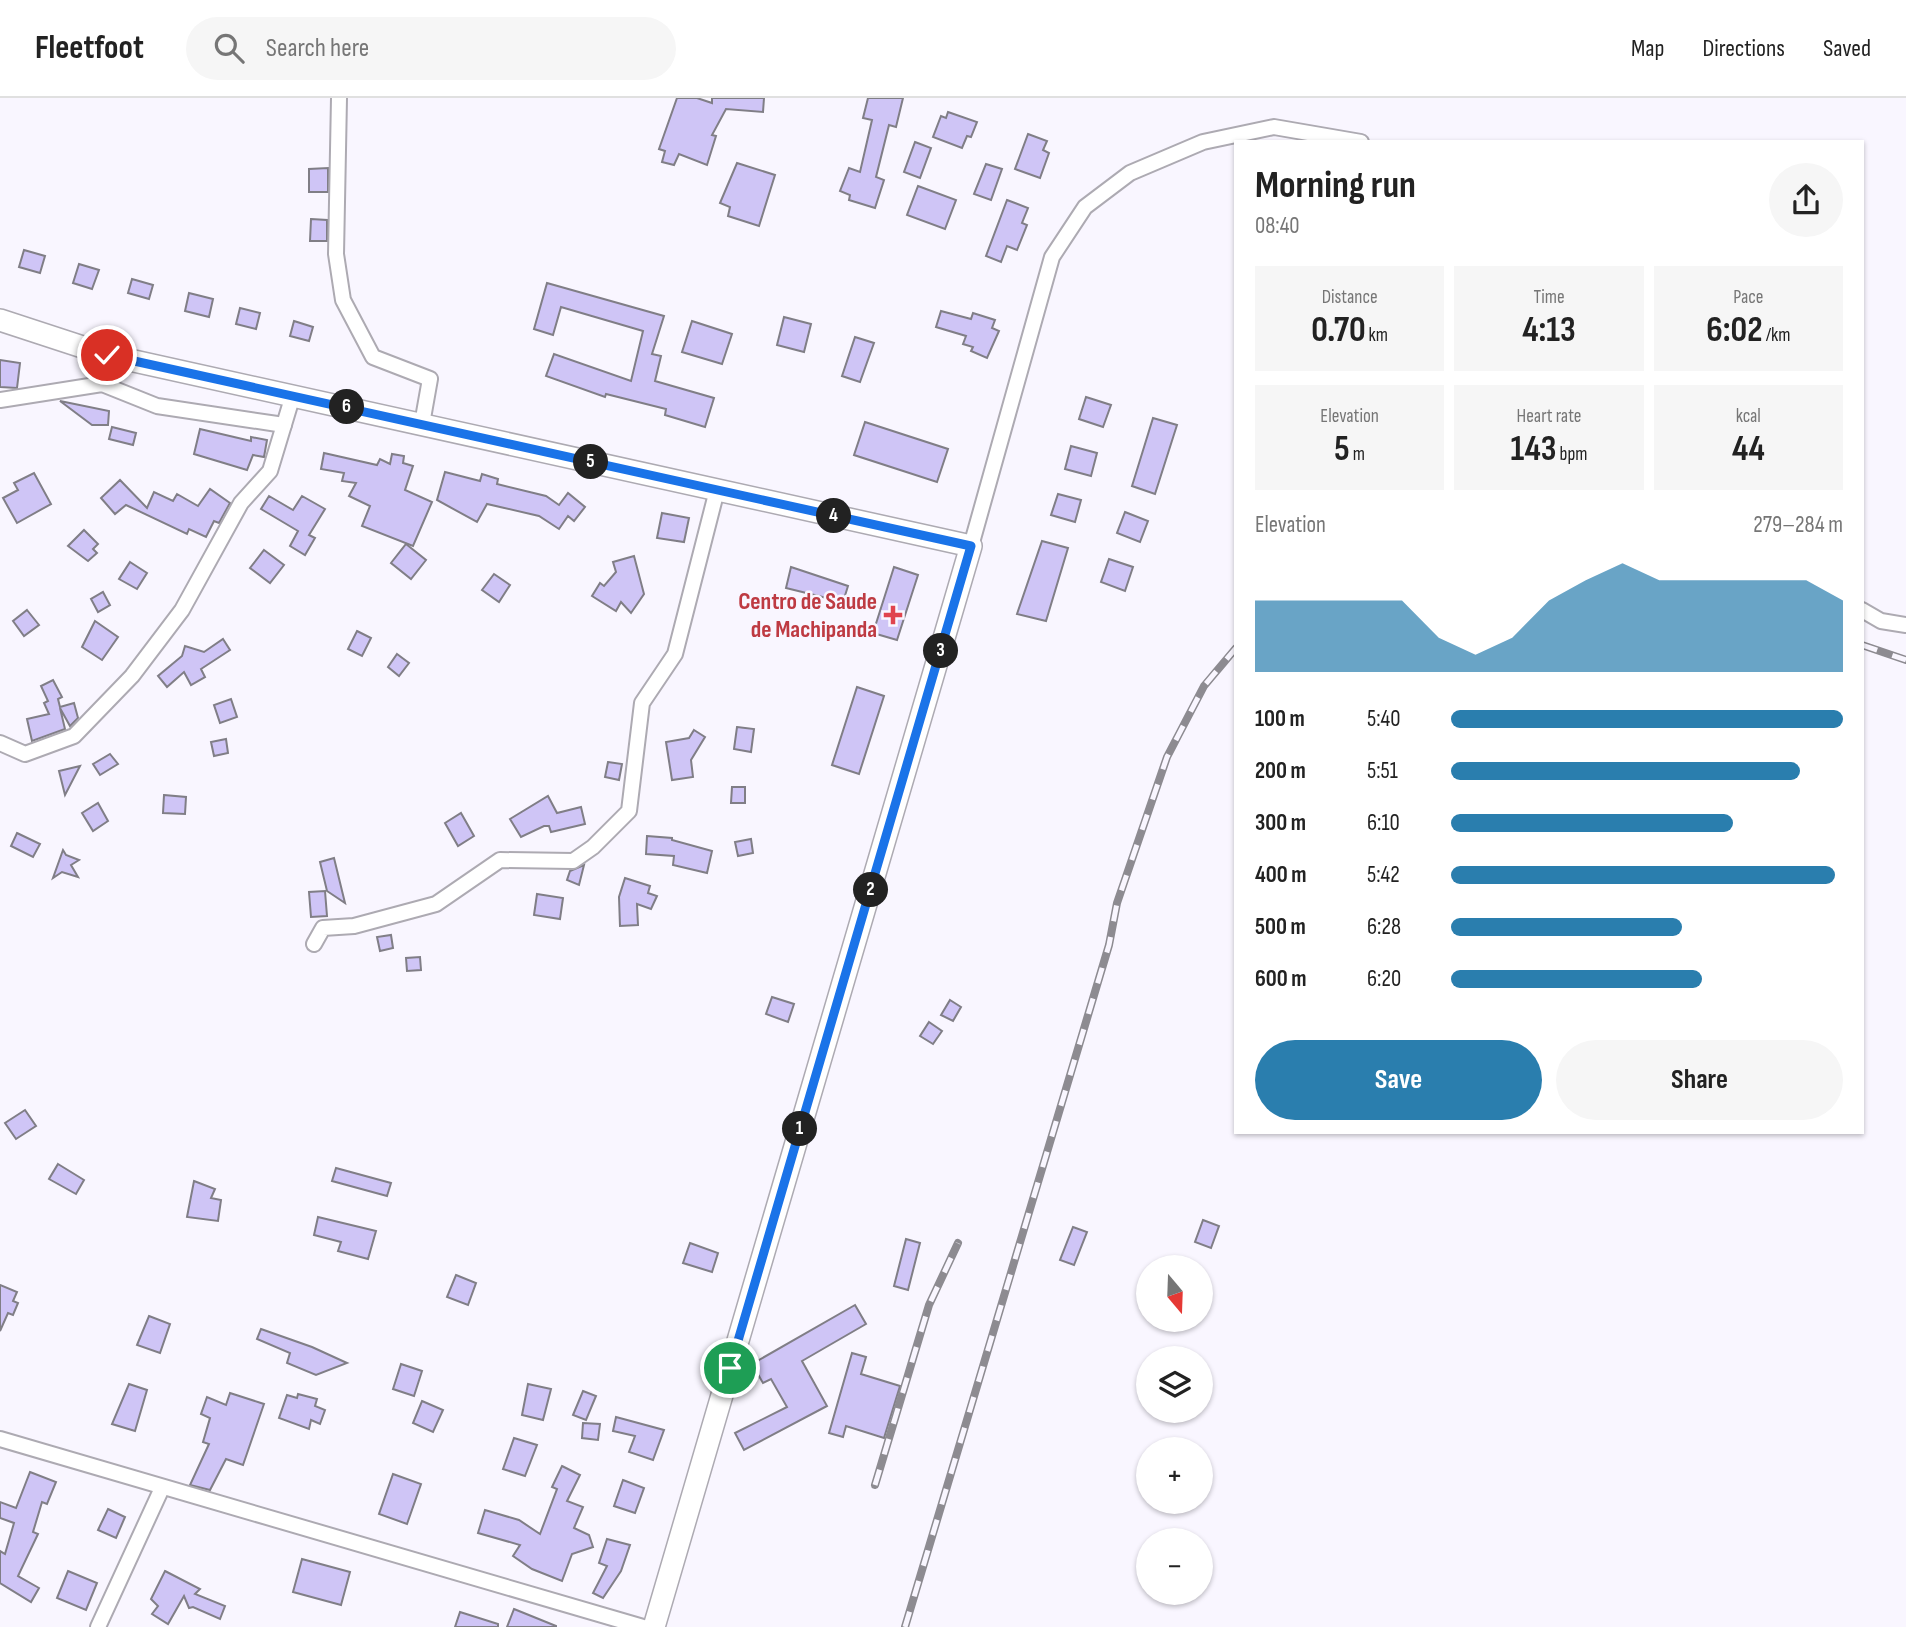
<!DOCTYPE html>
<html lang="en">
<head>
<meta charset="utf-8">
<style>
	:root { --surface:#fff; --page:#f6f6f6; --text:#222; --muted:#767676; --line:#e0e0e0; --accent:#2a7eae }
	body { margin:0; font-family:"Sofia Sans Condensed",sans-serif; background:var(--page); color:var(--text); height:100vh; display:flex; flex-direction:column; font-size:26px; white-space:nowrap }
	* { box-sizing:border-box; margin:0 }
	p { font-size:23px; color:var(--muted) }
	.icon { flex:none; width:38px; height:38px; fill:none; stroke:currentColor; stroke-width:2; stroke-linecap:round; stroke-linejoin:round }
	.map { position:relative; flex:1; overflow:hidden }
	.sheet { position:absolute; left:1234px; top:42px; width:630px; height:994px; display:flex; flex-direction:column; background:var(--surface); border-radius:0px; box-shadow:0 2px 5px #0004 }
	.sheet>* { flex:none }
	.needle { width:46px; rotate:161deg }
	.tools { position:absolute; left:1136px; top:1157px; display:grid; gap:14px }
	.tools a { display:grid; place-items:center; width:77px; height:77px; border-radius:50%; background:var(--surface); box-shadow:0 2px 5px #0004; font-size:35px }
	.pin { position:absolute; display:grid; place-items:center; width:60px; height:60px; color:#fff; margin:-30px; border:4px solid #fff; border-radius:50%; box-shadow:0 2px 7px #0007 }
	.km { position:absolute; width:35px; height:35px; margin:-18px; border-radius:50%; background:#222; color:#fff; font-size:19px; line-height:35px; text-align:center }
	.round { display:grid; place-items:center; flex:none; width:74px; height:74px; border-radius:37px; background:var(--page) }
	.head { display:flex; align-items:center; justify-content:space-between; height:119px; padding:0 21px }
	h1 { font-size:38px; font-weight:700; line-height:52px }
	.metrics { display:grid; grid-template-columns:repeat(3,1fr); gap:10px; height:119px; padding:7px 21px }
	.metrics div { display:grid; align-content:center; border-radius:0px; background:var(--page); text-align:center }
	.metrics b { font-size:35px; font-weight:700 }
	.metrics small { font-size:19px; font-weight:400 }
	.metrics p { font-size:19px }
	.chart { height:196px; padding:14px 21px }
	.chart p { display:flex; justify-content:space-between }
	.chart svg { width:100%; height:126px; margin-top:7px; fill:var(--accent); opacity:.7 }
	.primary-button { display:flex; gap:14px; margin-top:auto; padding:14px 21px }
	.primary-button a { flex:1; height:80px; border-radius:42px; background:var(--accent); color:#fff; font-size:28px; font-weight:700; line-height:80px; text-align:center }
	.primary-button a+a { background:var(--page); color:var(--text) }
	ul { padding:0 21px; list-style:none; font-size:23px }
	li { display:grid; grid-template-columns:112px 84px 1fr; align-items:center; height:52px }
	li i { height:18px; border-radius:9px; background:var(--accent) }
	header { display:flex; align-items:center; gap:42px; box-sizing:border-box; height:98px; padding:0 35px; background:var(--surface); border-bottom:2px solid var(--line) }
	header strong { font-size:33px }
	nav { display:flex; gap:38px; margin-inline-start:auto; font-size:24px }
	.search { width:490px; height:63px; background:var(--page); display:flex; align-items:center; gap:18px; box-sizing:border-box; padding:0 24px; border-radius:38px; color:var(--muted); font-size:26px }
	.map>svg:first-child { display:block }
	.building { fill:#cfc5f6; stroke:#807e86; stroke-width:2 }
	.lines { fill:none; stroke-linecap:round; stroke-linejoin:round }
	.street-casing { stroke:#adaab2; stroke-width:18 }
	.secondary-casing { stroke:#adaab2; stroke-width:24 }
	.street { stroke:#fff; stroke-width:14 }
	.secondary { stroke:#fff; stroke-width:21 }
	.rail-casing { stroke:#8d8b91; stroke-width:8 }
	.rail { stroke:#f9f6ff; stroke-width:5; stroke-dasharray:16; stroke-linecap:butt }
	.route-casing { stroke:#fff; stroke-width:14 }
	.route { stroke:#1a73e8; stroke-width:9 }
	.health-dot { fill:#e0444e; stroke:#f9f6ff; stroke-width:2.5 }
	.labels { text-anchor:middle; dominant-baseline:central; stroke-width:5; stroke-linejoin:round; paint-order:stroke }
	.health-label { font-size:24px; font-weight:bold; fill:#be3a42; stroke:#f9f6ff; text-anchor:end }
</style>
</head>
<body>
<header>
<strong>Fleetfoot</strong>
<div class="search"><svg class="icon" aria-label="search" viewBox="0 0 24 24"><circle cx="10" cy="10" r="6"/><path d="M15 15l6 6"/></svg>Search here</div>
<nav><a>Map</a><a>Directions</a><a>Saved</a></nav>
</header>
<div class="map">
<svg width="1906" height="1529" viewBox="0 0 1906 1529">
	<rect width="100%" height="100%" fill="#f9f6ff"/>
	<!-- building -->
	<g class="building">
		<polygon points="677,0 697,0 712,5 712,0 764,0 763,14 726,11 712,37 716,38 707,67 679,56 674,67 662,64 665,53 659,51"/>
		<polygon points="868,0 903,0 896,29 889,27 876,79 884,82 875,110 849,102 850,97 840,93 849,70 860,74 872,22 863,20"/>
		<polygon points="948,14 977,24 971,39 967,38 962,50 933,39 941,18 946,20"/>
		<polygon points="1028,36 1047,43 1043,52 1049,55 1040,80 1015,71"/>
		<polygon points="915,44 931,50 920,80 904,74"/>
		<polygon points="737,65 775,77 759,128 728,118 730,109 720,105"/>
		<polygon points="986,66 1002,71 991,102 974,96"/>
		<polygon points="328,70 328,94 309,94 309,71"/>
		<polygon points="918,88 956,102 945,131 907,117"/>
		<polygon points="1007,102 1028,110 1022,125 1027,127 1017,152 1007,148 1001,164 986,158"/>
		<polygon points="311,121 327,122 327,143 310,143"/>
		<polygon points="24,152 45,158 40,175 19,169"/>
		<polygon points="79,166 99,172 92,191 73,185"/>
		<polygon points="132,181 153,187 149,201 128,195"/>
		<polygon points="547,185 664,218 652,256 661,258 655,283 714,300 705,329 665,317 666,311 606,296 605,299 546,278 554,256 631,283 643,233 561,209 553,237 534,231"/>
		<polygon points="189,195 213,201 209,219 185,213"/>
		<polygon points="240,210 260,215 256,231 236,226"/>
		<polygon points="941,213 971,221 973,215 995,222 992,230 999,233 987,260 971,253 973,249 963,246 966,238 936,229"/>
		<polygon points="784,219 811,226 804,254 777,247"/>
		<polygon points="294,223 313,229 309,243 290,238"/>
		<polygon points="692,223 732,236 722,266 682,254"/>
		<polygon points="855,239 874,245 860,284 842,278"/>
		<polygon points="0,262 20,265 17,290 0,289"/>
		<polygon points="1086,299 1111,307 1103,329 1079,321"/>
		<polygon points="60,303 109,313 108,327 92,327"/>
		<polygon points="1153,320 1177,327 1155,396 1132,388"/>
		<polygon points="865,324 948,351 937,384 854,357"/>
		<polygon points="112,329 136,335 133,347 109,341"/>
		<polygon points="200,331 251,343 251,339 267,342 264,359 253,357 247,372 194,356"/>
		<polygon points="1071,348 1097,355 1091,378 1065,371"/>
		<polygon points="324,355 377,367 380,361 390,366 392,356 404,358 403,365 413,368 405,392 432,404 413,448 362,428 370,408 349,398 356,385 342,383 344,375 321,371"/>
		<polygon points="445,374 480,383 482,376 498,381 497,386 546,398 559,407 568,395 585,409 574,423 568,418 559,431 539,418 487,406 477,424 437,402"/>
		<polygon points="34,375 51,406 17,425 3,400 18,392 14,385"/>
		<polygon points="120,382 147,410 154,394 173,403 177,396 198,408 210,391 230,405 219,425 214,423 206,439 189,431 187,436 126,407 115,416 101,400"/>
		<polygon points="1058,396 1081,402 1075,424 1051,417"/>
		<polygon points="269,398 293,412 302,398 325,411 309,437 315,440 305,457 290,448 298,433 261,411"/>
		<polygon points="1125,414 1148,423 1140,444 1117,435"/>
		<polygon points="662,415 689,420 684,444 657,440"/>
		<polygon points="84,432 98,446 93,451 97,455 88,463 68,448"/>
		<polygon points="1042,443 1068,450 1046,523 1017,516"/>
		<polygon points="406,446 426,462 411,481 391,465"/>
		<polygon points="264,452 284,467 270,485 250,470"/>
		<polygon points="634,458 644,496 631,515 621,504 616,513 592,498 600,485 604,488 616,474 613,464"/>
		<polygon points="1109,461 1133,469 1125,493 1101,484"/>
		<polygon points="130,464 147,475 137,491 119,481"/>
		<polygon points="791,469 848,488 843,504 786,490"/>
		<polygon points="894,469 918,477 897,542 873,535"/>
		<polygon points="494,476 510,487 499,504 482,492"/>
		<polygon points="103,494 110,507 98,514 91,501"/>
		<polygon points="27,512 39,527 24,538 13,523"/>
		<polygon points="95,523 118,539 102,562 82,549"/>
		<polygon points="357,533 371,540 362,558 348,551"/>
		<polygon points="223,541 230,552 201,571 205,579 191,587 184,574 167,589 158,578 182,558 185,548 204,554"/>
		<polygon points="397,556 409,565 399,578 388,569"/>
		<polygon points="53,582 62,599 58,601 60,609 74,605 78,620 70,628 60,610 65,631 32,643 27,621 49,616 44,605 48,603 41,588"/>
		<polygon points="857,589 884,598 859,676 832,667"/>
		<polygon points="231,601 237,619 220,625 214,607"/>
		<polygon points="737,629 754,631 751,654 734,651"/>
		<polygon points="694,632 705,639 691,662 693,679 672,682 666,644 689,640"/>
		<polygon points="226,641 228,655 214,658 211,644"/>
		<polygon points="110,656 118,666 100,677 93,666"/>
		<polygon points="608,664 622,666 619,682 605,679"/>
		<polygon points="80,668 65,697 59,673"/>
		<polygon points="732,689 745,689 745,705 731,705"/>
		<polygon points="164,697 186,699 185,716 163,715"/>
		<polygon points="548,698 557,715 581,709 585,726 551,734 549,728 544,728 521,739 510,721"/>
		<polygon points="98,705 108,723 93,733 82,715"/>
		<polygon points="461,715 474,738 458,748 445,725"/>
		<polygon points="17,735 40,746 33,759 11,748"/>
		<polygon points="647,738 672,740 672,742 712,753 707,775 673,767 674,758 646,756"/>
		<polygon points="751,741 753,755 738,758 735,744"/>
		<polygon points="63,752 66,757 79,762 71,767 78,779 62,774 53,780"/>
		<polygon points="334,760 345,805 327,793 320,764"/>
		<polygon points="584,767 579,787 567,782 570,773"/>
		<polygon points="625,780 650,788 648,795 657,798 651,811 637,806 638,827 620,828 619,799"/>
		<polygon points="325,793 327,818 311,819 309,794"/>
		<polygon points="537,796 563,800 560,821 534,817"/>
		<polygon points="391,837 393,850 380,853 377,839"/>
		<polygon points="420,859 421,872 407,873 406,860"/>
		<polygon points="772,899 794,906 788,924 766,916"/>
		<polygon points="950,902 961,909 953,923 941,917"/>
		<polygon points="929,924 942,933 933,946 920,938"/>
		<polygon points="25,1012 36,1028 16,1041 5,1025"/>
		<polygon points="58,1066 84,1082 76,1096 49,1081"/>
		<polygon points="336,1070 391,1085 387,1098 332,1083"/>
		<polygon points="194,1083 215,1091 211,1100 221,1102 218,1123 187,1119"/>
		<polygon points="318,1119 376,1133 368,1161 338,1153 341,1144 314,1137"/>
		<polygon points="1203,1122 1219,1128 1211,1150 1195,1144"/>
		<polygon points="1073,1129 1087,1134 1074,1167 1060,1162"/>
		<polygon points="906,1141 920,1145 908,1192 894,1188"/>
		<polygon points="690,1145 718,1155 712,1174 683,1165"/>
		<polygon points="456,1177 476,1185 468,1207 447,1199"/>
		<polygon points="0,1187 17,1194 13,1203 18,1205 13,1217 8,1215 0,1233"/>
		<polygon points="855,1207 866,1226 802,1263 827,1308 744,1352 735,1335 787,1309 771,1281 763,1285 752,1266"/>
		<polygon points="149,1218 170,1226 160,1255 137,1247"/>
		<polygon points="261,1231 312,1249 347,1265 316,1277 287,1265 290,1255 257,1241"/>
		<polygon points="852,1255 866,1259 861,1276 900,1288 884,1340 846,1328 843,1339 829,1335"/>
		<polygon points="401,1266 422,1273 414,1298 393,1291"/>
		<polygon points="129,1286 147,1292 135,1333 112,1326"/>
		<polygon points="528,1286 551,1291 543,1322 522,1317"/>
		<polygon points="583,1293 596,1298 586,1322 573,1317"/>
		<polygon points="230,1295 264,1306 243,1367 226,1361 210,1392 190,1387 209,1346 203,1344 210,1320 201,1316 207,1299 226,1307"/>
		<polygon points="298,1296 317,1301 315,1308 325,1312 320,1326 311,1322 309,1331 279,1320 287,1297 297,1300"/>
		<polygon points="422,1303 443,1312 433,1334 413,1325"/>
		<polygon points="616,1319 664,1332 653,1362 629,1354 635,1338 613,1333"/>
		<polygon points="583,1325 600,1326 598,1342 582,1340"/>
		<polygon points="514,1340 537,1347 525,1378 503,1371"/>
		<polygon points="562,1368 580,1377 567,1403 583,1409 574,1430 589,1437 593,1449 572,1456 562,1483 532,1471 513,1458 520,1447 478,1435 485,1412 519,1422 540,1436 557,1391 552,1389"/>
		<polygon points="30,1374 56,1384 47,1406 42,1404 33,1434 38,1436 18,1478 39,1490 31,1504 0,1485 0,1453 5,1456 14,1425 0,1420 0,1404 16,1410"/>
		<polygon points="393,1376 421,1386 407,1426 379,1416"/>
		<polygon points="623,1382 644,1390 635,1415 614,1408"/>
		<polygon points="108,1411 125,1419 116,1440 98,1432"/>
		<polygon points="607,1441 630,1447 621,1473 603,1500 593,1495 607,1468 599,1465"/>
		<polygon points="302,1461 350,1474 341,1507 293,1494"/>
		<polygon points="68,1473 97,1485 86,1512 57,1500"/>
		<polygon points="165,1473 200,1491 195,1496 225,1508 220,1521 193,1509 189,1510 184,1498 168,1526 152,1516 158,1508 151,1501"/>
		<polygon points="514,1511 556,1528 556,1529 507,1529"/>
		<polygon points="460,1514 498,1526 498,1529 455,1529"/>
	</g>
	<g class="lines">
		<!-- street casing -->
		<g class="street-casing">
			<g id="street">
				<polyline points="339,0 336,156 343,202 373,259 430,281 422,326"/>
				<polyline points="0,302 102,286 157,308 284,327"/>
				<polyline points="971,448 1052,159 1085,109 1130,75 1203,44 1274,29 1361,44"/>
				<polyline points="1862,512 1881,523 1906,527"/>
				<polyline points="0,645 25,656 74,638 132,578 182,512 241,405 270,373 293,297"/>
				<polyline points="314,846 323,830 354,828 436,806 500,762 573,763 593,749 629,713 642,605 675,556 717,392"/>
				<polyline points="0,1341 643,1529"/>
				<polyline points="98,1529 162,1390"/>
			</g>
		</g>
		<!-- secondary casing -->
		<g class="secondary-casing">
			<polyline id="secondary" points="0,222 107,257 971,448 654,1529"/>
		</g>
		<!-- street -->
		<use href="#street" class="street"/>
		<!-- secondary -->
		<use href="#secondary" class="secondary"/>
		<!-- rail casing -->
		<g class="rail-casing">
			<g id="rail">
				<polyline points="1862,547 1906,562"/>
				<polyline points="875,1387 929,1207 958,1145"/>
				<polyline points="905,1529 1109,847 1117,805 1167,659 1204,588 1236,550"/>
			</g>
		</g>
		<!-- rail -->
		<use href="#rail" class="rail"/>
	</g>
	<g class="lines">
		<!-- route casing -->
		<g class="route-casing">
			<polyline id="route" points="107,257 971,448 730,1270"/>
		</g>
		<!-- route -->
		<use href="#route" class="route"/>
	</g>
	<!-- markers -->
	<path class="health-dot" d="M889.5 506.5h7v7h7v7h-7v7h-7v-7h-7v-7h7z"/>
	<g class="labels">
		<!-- health labels -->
		<g class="health-label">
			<text x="877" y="503">Centro de Saude<tspan x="877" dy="28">de Machipanda</tspan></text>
		</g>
	</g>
</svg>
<div class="tools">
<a><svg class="needle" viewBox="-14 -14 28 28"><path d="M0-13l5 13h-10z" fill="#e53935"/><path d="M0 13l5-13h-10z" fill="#767676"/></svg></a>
<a><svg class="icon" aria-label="layers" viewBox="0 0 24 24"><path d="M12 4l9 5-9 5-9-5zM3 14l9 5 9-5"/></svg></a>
<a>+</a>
<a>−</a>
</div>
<div class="pin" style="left:730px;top:1270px;background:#1e9e55"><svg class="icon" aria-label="arrive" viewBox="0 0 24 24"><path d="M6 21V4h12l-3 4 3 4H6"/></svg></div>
<div class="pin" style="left:107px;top:257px;background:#d93025"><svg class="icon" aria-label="check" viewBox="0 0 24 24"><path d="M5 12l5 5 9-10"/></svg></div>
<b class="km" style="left:800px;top:1031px">1</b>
<b class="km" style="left:871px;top:792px">2</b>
<b class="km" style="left:941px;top:553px">3</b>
<b class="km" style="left:834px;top:418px">4</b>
<b class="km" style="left:591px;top:364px">5</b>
<b class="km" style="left:347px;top:309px">6</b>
<section class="sheet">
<div class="head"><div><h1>Morning run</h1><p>08:40</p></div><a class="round"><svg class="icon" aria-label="share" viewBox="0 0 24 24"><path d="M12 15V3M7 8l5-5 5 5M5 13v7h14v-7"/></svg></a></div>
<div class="metrics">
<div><p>Distance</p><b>0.70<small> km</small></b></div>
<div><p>Time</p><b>4:13</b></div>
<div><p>Pace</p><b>6:02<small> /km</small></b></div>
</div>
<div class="metrics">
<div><p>Elevation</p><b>5<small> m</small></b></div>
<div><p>Heart rate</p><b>143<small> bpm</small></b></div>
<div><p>kcal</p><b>44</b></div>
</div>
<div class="chart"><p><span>Elevation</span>279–284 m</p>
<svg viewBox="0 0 160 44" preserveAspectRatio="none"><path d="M0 44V19L10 19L20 19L30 19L40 19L50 32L60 38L70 32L80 19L90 12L100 6L110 12L120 12L130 12L140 12L150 12L160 19V44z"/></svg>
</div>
<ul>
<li><b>100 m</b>5:40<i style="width:100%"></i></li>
<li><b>200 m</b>5:51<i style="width:89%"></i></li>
<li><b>300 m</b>6:10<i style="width:72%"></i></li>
<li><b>400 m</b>5:42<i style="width:98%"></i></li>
<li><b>500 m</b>6:28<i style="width:59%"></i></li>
<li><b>600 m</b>6:20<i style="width:64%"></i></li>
</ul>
<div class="primary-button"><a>Save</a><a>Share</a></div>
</section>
</div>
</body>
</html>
